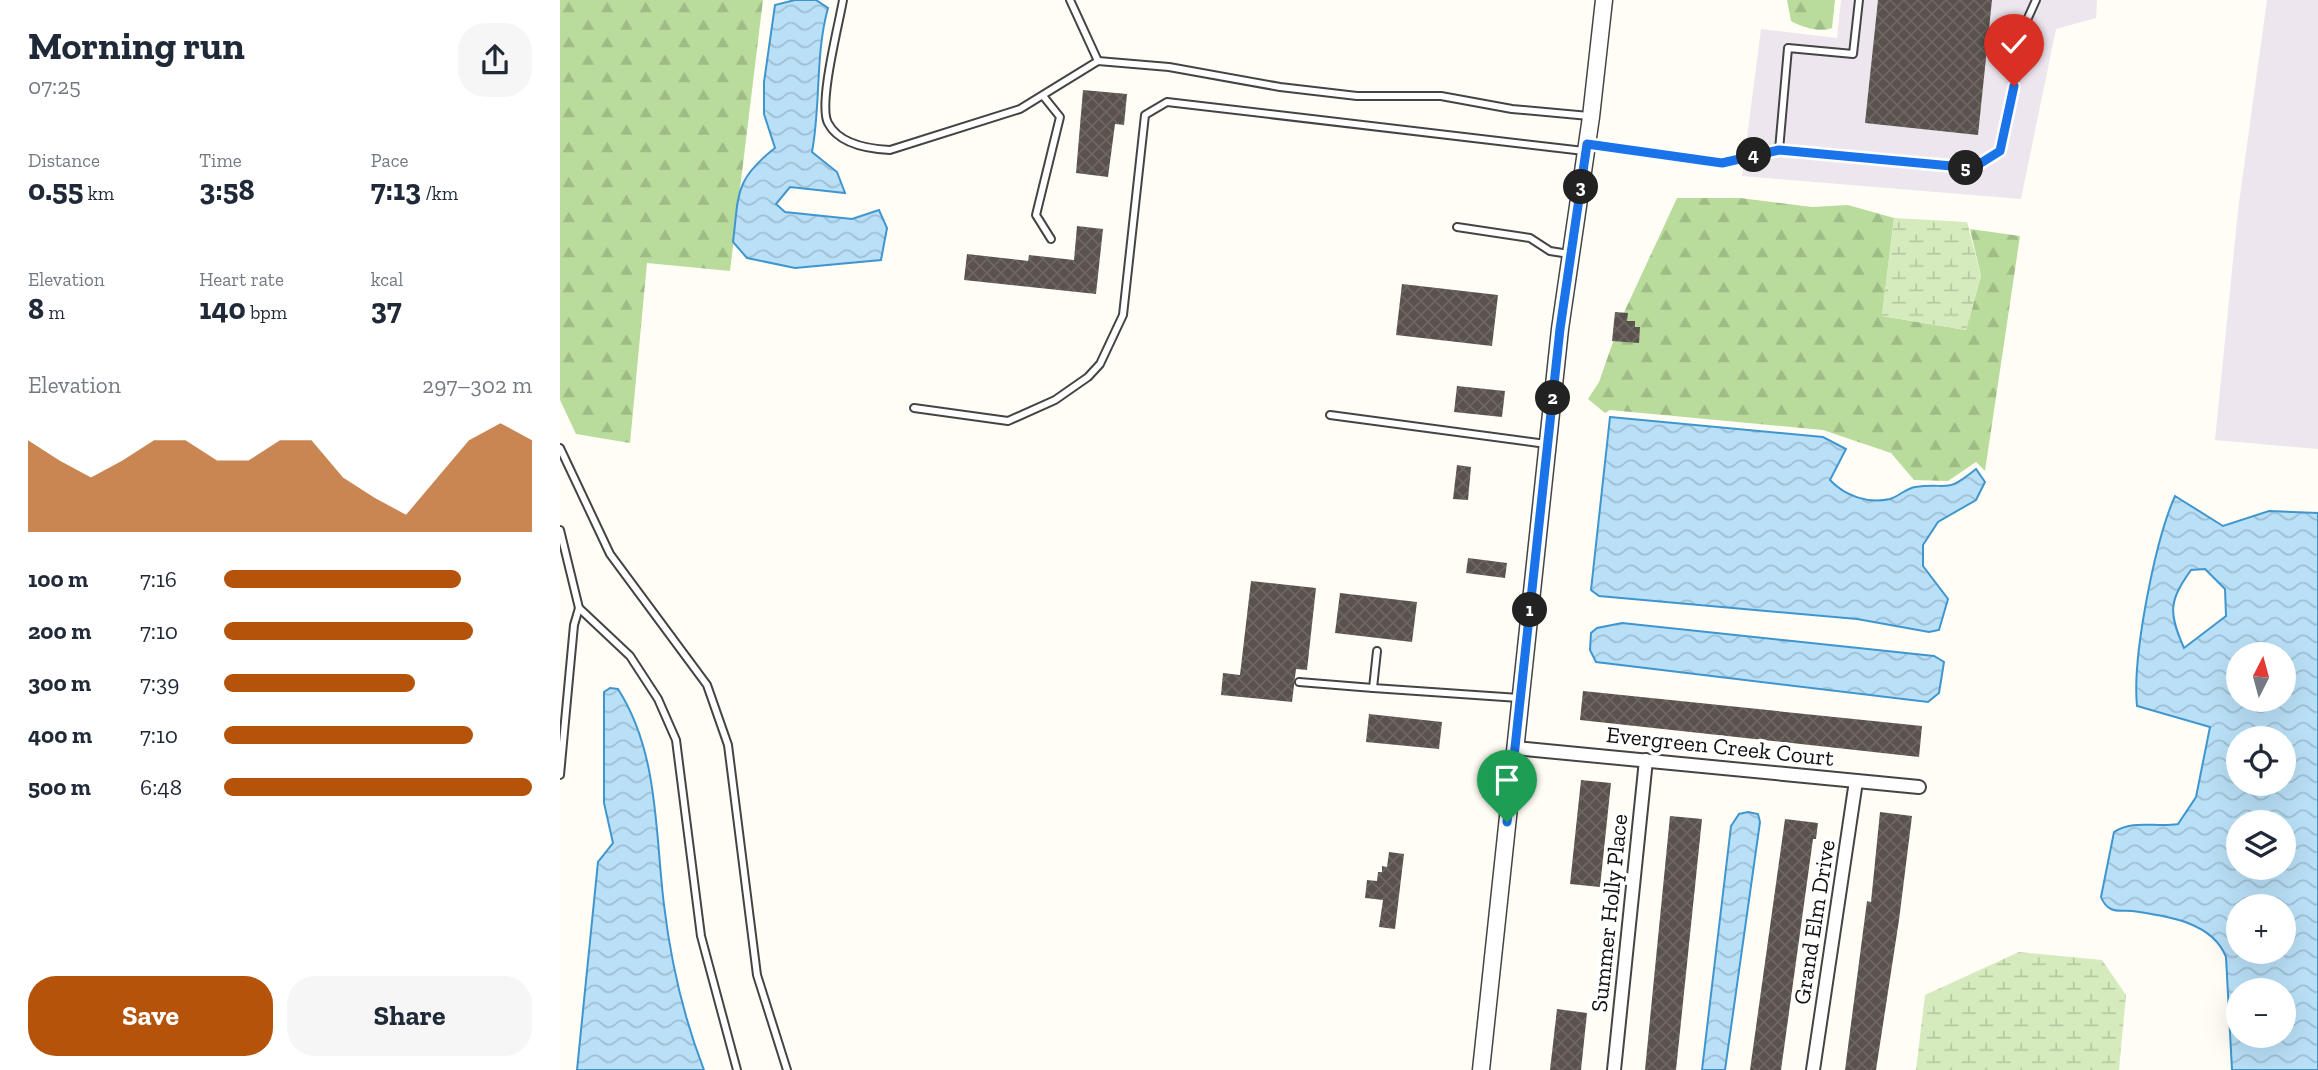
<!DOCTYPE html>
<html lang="en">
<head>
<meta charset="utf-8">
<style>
	:root { --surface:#fff; --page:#f6f6f7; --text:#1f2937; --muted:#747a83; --accent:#b45309 }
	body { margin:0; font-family:"Zilla Slab",serif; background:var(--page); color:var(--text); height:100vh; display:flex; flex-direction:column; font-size:26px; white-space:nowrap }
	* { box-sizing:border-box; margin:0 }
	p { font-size:23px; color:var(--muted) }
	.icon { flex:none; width:38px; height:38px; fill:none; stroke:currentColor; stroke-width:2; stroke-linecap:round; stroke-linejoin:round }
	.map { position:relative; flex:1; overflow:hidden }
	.drawer { display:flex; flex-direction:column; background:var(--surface); width:560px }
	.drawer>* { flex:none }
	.needle { width:46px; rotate:6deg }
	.fabs { position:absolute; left:1666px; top:642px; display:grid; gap:14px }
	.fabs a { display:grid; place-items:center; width:70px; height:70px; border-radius:50%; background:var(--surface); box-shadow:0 7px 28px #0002; font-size:35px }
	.pin { position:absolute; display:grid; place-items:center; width:60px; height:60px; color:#fff; margin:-72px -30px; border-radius:50% 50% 50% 0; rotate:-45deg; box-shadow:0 0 7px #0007 }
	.pin .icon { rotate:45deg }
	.km { position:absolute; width:35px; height:35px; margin:-18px; border-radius:50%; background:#222; color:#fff; font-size:19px; line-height:35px; text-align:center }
	.round { display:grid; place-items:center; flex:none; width:74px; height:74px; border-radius:28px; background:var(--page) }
	.headline { display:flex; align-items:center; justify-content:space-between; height:119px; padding:0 28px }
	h1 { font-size:38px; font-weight:700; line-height:52px }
	.stats { display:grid; grid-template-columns:repeat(3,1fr); gap:10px; height:119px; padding:7px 28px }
	.stats div { display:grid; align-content:center }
	.stats b { font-size:30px; font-weight:700 }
	.stats small { font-size:19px; font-weight:400 }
	.stats p { font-size:19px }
	.chart { height:196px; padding:14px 28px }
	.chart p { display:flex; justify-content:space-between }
	.chart svg { width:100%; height:126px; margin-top:7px; fill:var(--accent); opacity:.7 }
	.cta { display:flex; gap:14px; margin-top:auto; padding:14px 28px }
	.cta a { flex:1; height:80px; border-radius:28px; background:var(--accent); color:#fff; font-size:28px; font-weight:700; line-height:80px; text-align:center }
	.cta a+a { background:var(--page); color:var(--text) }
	ul { padding:0 28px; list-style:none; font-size:23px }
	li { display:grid; grid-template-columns:112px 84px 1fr; align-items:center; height:52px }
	li i { height:18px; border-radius:9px; background:var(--accent) }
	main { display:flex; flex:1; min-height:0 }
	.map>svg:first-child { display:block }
	.industrial { fill:#eee6ef }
	.forest { fill:url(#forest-firs) }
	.wetland { fill:url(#wetland-marsh) }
	.water { fill:url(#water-waves); stroke:#3f96cf; stroke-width:2; fill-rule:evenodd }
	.building { fill:url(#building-cross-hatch) }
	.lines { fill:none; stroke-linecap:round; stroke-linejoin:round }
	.service-casing { stroke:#444; stroke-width:10 }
	.minor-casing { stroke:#444; stroke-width:16 }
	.tertiary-casing { stroke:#444; stroke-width:19 }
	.service { stroke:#fff; stroke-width:6 }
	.minor { stroke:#fff; stroke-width:12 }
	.tertiary { stroke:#fff; stroke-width:16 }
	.route-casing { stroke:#fff; stroke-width:14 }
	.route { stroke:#1a73e8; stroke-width:9 }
	.labels { text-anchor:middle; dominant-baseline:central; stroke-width:7; stroke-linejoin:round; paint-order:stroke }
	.street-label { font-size:23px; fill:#111; stroke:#fff }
</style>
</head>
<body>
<main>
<section class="drawer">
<div class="headline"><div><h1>Morning run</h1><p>07:25</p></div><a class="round"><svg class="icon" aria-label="share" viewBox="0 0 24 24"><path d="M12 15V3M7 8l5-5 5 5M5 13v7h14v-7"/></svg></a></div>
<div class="stats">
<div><p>Distance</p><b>0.55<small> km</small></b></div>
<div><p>Time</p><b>3:58</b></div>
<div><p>Pace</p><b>7:13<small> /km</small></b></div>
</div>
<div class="stats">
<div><p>Elevation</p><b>8<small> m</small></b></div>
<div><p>Heart rate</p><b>140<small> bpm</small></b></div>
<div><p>kcal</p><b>37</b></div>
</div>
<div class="chart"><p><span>Elevation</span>297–302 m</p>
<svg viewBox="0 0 160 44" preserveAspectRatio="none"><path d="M0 44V12L10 19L20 25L30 19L40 12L50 12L60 19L70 19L80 12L90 12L100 25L110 32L120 38L130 25L140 12L150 6L160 12V44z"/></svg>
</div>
<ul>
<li><b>100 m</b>7:16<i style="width:77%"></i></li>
<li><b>200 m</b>7:10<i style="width:81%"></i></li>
<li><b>300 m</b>7:39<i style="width:62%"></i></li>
<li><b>400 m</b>7:10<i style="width:81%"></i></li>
<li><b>500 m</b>6:48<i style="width:100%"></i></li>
</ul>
<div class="cta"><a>Save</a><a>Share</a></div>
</section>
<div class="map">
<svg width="1758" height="1070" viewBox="0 0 1758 1070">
	<defs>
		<pattern id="forest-firs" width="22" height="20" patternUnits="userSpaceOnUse" patternTransform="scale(1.75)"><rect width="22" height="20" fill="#b9dc9c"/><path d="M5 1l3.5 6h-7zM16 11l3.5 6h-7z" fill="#9ebc85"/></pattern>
		<pattern id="wetland-marsh" width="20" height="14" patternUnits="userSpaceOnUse" patternTransform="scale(1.75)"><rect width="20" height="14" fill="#d5ebbd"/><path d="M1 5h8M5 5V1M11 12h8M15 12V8" fill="none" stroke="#b6c8a1"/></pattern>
		<pattern id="water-waves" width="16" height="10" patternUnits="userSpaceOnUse" patternTransform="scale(1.75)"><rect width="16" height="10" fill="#b9e0f7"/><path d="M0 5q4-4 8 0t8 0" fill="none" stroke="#9ebfd3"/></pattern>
		<pattern id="building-cross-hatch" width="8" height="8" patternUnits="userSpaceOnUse" patternTransform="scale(1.75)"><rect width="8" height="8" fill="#5a524d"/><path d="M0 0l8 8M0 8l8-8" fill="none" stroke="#6d6662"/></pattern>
	</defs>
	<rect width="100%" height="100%" fill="#fffdf5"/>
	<!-- industrial -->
	<g class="industrial">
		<polygon points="1281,0 1537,0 1536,18 1496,29 1461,199 1182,176 1201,29 1277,38"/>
		<polygon points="1707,0 1758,0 1758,449 1655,440 1678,210"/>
	</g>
	<!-- forest -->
	<g class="forest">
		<polygon points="0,0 203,0 170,271 87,263 70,443 16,434 0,400"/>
		<path d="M1227,0H1275L1272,28C1259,33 1242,27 1231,21Z"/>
		<polygon points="1117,198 1180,198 1252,207 1288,205 1334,218 1322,316 1406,330 1421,276 1410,229 1460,236 1425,471 1416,462 1388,481 1354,480 1331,453 1263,430 1050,410 1045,413 1028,399 1039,382 1061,319"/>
	</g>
	<!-- wetland -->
	<g class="wetland">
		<polygon points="1334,218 1407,222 1421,276 1406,330 1322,316"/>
		<polygon points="1459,952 1542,960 1566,995 1559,1070 1356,1070 1365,995"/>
	</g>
	<!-- water -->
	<g class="water">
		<path d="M235,0H256L268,8C255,55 261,104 252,152L277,172L285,193L230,187L216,204L225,212L292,219L319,210L327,228L321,260L235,268L187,258L173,242C179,194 174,180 215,148L204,114V82L215,5Z"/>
		<path d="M1050,417L1263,437L1286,449L1270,480C1285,496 1308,504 1330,499C1339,496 1345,489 1355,487C1390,482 1384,495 1416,469L1425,482L1416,500L1378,522L1363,545V566L1388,599L1379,630L1369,632L1297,619L1039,596L1031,590Z"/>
		<path d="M1615,496L1663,526L1709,511L1758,513V1070H1672L1666,957C1652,921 1605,916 1572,911C1565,910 1557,912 1551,909C1545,906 1543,902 1541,897L1554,832C1574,819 1595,828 1618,824L1636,797L1650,727L1577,706C1572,657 1595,541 1615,496ZM1645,569L1665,589L1666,616L1624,648C1608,612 1609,601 1631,570ZM1678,654H1724V700H1678ZM1678,738H1724V784H1678ZM1724,822V868H1678V822ZM1678,906H1724V952H1678ZM1678,990H1724V1036H1678Z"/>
		<polygon points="1062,623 1374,656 1384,662 1379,693 1368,702 1036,662 1030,650 1031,633 1037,628"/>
		<path d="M50,688L58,689C99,753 95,832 104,905C111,963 123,1016 144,1070H17L38,862L53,843L44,803V692Z"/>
		<polygon points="1188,812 1198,814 1200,822 1165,1070 1142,1070 1171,826 1179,814"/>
	</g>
	<!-- building -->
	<g class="building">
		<polygon points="1318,0 1432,0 1418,135 1305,123"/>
		<polygon points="523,90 567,94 564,125 555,124 548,177 516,173"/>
		<polygon points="517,226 543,229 536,294 404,280 407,254 468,261 469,255 514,260"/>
		<polygon points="842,284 938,295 932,346 836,335"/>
		<polygon points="1055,312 1068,313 1067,321 1075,321 1075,327 1080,327 1079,343 1052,341"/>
		<polygon points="897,386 945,391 942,417 894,412"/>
		<polygon points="897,465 911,467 908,500 893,499"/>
		<polygon points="908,558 947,563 945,578 906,573"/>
		<polygon points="691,581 756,588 747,670 736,669 732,702 661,695 663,673 680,675"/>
		<polygon points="780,593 857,602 852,642 775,633"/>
		<polygon points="1023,691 1362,726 1359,757 1020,720"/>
		<polygon points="809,714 882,722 879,749 806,742"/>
		<polygon points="1021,780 1051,783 1040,887 1010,884"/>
		<polygon points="1320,812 1352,816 1339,920 1316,1070 1285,1070 1307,901 1311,902"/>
		<polygon points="1110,816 1142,819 1116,1070 1085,1070"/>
		<polygon points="1225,819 1258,823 1256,839 1253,839 1221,1070 1190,1070"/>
		<polygon points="829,852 844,854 835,929 819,927 823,900 805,898 807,880 817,881 818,872 822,872 822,866 827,867"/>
		<polygon points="997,1009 1027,1013 1021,1070 990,1070"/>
	</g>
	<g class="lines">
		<!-- service casing -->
		<g class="service-casing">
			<g id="service">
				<path d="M283,0C279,24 258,104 268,123C279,144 309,149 330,150L460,109L538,61L609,67L720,87L797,96H881L952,109L1029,116"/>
				<polyline points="510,0 538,61"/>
				<polyline points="484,97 500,117 476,215 491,239"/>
				<polyline points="1029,144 1162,163 1219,150 1414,168 1440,151 1467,20 1476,0"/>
				<polyline points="1219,150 1228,48 1293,54 1299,0"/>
				<polyline points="897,227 970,238 990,251 1009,254"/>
				<polyline points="354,408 448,421 495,400 528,377 540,364 563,315 585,115 607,102 1024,151"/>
				<polyline points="770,415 986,444"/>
				<polyline points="0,448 50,554 147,685 168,745 197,975 227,1070"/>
				<polyline points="0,530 19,608 70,656 98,699 116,740 141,936 177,1070"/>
				<polyline points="817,651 813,688 959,698"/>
				<polyline points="739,682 813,688"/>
				<polyline points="0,775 14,625 19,608"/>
			</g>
		</g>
		<!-- minor casing -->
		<g class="minor-casing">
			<g id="minor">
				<polyline points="955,748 1359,787"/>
				<polyline points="1054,1070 1086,760"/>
				<polyline points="1253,1070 1296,781"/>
			</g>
		</g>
		<!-- tertiary casing -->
		<g class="tertiary-casing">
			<polyline id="tertiary" points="921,1070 1000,329 1031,117 1044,0"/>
		</g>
		<!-- service -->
		<use href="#service" class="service"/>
		<!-- minor -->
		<use href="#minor" class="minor"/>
		<!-- tertiary -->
		<use href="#tertiary" class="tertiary"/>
	</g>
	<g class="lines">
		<!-- route casing -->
		<g class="route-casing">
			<polyline id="route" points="947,822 1000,329 1027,144 1162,163 1219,150 1413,168 1440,151 1454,86"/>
		</g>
		<!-- route -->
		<use href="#route" class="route"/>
	</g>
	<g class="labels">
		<!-- street labels -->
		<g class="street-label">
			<text transform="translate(1160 746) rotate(6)">Evergreen Creek Court</text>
			<text transform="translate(1049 913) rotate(-84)">Summer Holly Place</text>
			<text transform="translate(1254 922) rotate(-81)">Grand Elm Drive</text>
		</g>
	</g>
</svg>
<div class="fabs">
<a><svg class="needle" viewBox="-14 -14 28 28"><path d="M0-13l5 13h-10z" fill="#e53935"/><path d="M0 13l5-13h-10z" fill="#747a83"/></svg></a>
<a><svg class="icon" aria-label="locate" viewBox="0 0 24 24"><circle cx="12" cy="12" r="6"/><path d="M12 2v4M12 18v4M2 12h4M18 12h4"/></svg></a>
<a><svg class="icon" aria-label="layers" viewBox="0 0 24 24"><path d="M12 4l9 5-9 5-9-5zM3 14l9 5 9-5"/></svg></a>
<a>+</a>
<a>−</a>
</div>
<div class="pin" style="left:947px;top:822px;background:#1e9e55"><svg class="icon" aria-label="arrive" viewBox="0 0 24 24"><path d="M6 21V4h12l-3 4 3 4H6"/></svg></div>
<div class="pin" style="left:1454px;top:86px;background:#d93025"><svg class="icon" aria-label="check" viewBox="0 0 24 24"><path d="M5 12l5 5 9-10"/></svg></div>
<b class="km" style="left:970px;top:610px">1</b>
<b class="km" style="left:993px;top:398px">2</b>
<b class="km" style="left:1021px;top:187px">3</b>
<b class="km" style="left:1194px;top:155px">4</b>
<b class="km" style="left:1406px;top:168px">5</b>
</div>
</main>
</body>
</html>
